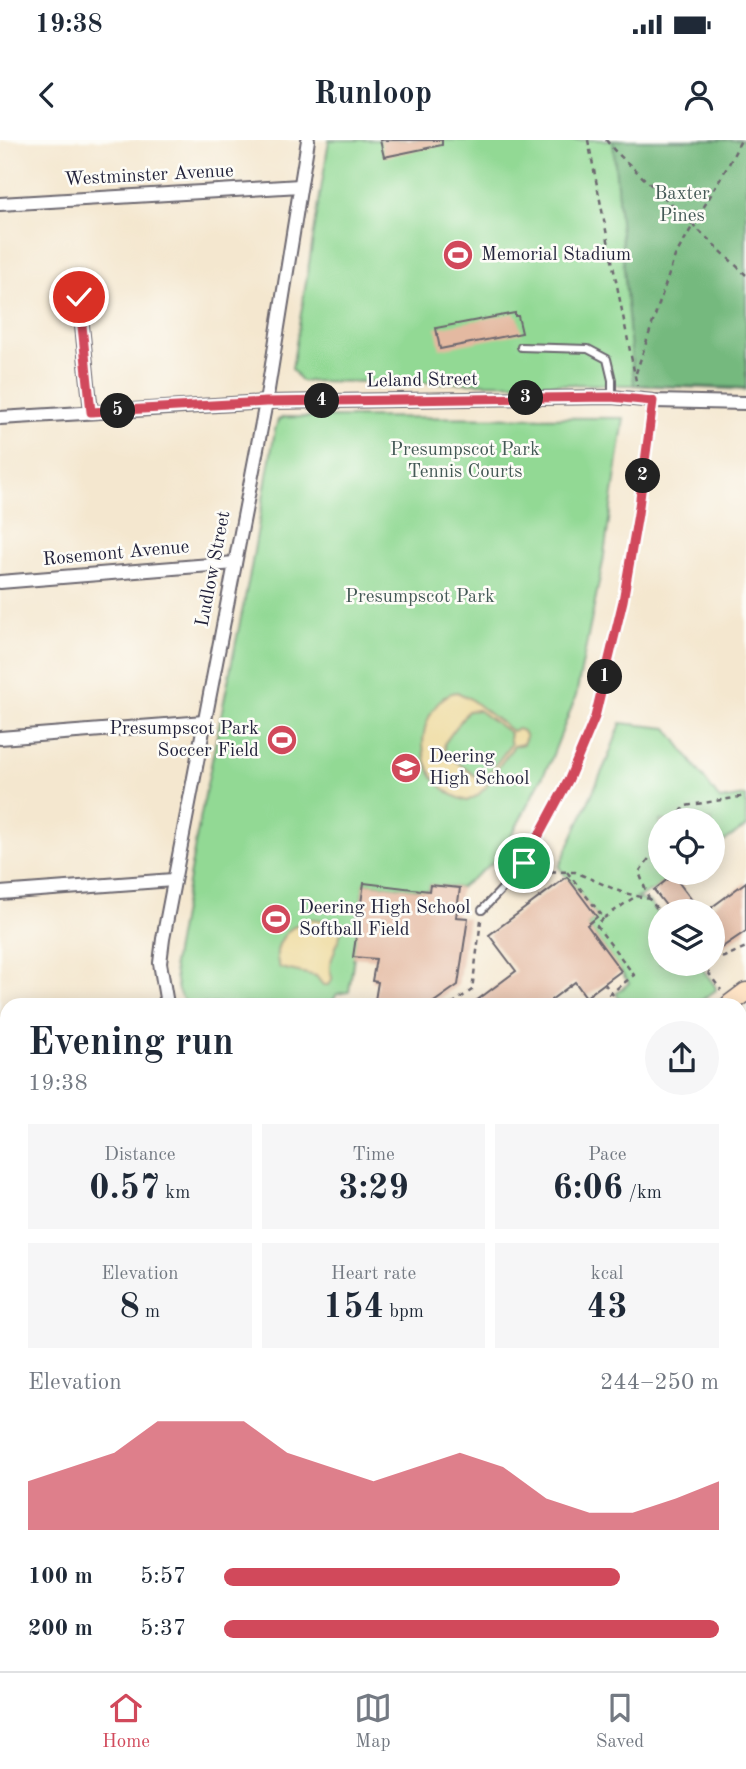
<!DOCTYPE html>
<html lang="en">
<head>
<meta charset="utf-8">
<style>
	:root { --surface:#fff; --page:#f6f6f7; --text:#1f2937; --muted:#747a83; --line:#e0e1e3; --accent:#d1495b }
	body { margin:0; font-family:"Old Standard TT",serif; background:var(--page); color:var(--text); height:100vh; display:flex; flex-direction:column; font-size:26px; white-space:nowrap }
	* { box-sizing:border-box; margin:0 }
	p { font-size:23px; color:var(--muted) }
	.icon { flex:none; width:38px; height:38px; fill:none; stroke:currentColor; stroke-width:2; stroke-linecap:round; stroke-linejoin:round }
	.map { position:relative; flex:1; overflow:hidden }
	.sheet { position:absolute; left:0px; top:858px; width:747px; height:674px; display:flex; flex-direction:column; background:var(--surface); border-radius:21px 21px 0 0; box-shadow:0 4px 18px #0003 }
	.sheet>* { flex:none }
	.buttons { position:absolute; left:648px; top:668px; display:grid; gap:14px }
	.buttons a { display:grid; place-items:center; width:77px; height:77px; border-radius:50%; background:var(--surface); box-shadow:0 4px 18px #0003; font-size:35px }
	.pin { position:absolute; display:grid; place-items:center; width:60px; height:60px; color:#fff; margin:-30px; border:4px solid #fff; border-radius:50%; box-shadow:0 2px 7px #0007 }
	.km { position:absolute; width:35px; height:35px; margin:-18px; border-radius:50%; background:#222; color:#fff; font-size:19px; line-height:35px; text-align:center }
	.round { display:grid; place-items:center; flex:none; width:74px; height:74px; border-radius:37px; background:var(--page) }
	.headline { display:flex; align-items:center; justify-content:space-between; height:119px; padding:0 28px }
	h1 { font-size:38px; font-weight:800; line-height:52px }
	.figures { display:grid; grid-template-columns:repeat(3,1fr); gap:10px; height:119px; padding:7px 28px }
	.figures div { display:grid; align-content:center; border-radius:0px; background:var(--page); text-align:center }
	.figures b { font-size:35px; font-weight:800 }
	.figures small { font-size:19px; font-weight:400 }
	.figures p { font-size:19px }
	.chart { height:196px; padding:14px 28px }
	.chart p { display:flex; justify-content:space-between }
	.chart svg { width:100%; height:126px; margin-top:7px; fill:var(--accent); opacity:.7 }
	ul { padding:0 28px; list-style:none; font-size:23px }
	li { display:grid; grid-template-columns:112px 84px 1fr; align-items:center; height:52px }
	li i { height:18px; border-radius:9px; background:var(--accent) }
	.status { display:flex; justify-content:space-between; align-items:center; height:49px; padding:0 35px; background:var(--surface); direction:ltr }
	.status svg { height:19px; fill:currentColor }
	header { display:flex; justify-content:space-between; align-items:center; height:91px; padding:0 28px; background:var(--surface); font-size:32px; font-weight:800 }
	.tab-bar { display:flex; justify-content:space-around; align-items:center; height:98px; border-top:2px solid var(--line); background:var(--surface); font-size:19px; color:var(--muted) }
	.tab-bar a { display:grid; justify-items:center; gap:4px }
	.tab-bar .on { color:var(--accent) }
	.map>svg:first-child { display:block }
	.green { fill:#92d994; stroke:#5a7e68; stroke-width:2 }
	.forest { fill:#75b97e; stroke:#4c6e5c; stroke-width:2 }
	.sand { fill:#eeda9e; stroke:#887e6c; stroke-width:2; fill-rule:evenodd }
	.building { fill:#e4b9a1 }
	.lines { fill:none; stroke-linecap:round; stroke-linejoin:round }
	.service-casing { stroke:#6c676f; stroke-width:10 }
	.minor-casing { stroke:#6c676f; stroke-width:16 }
	.secondary-casing { stroke:#6c676f; stroke-width:21 }
	.path { stroke:#6c676f; stroke-width:2.5; stroke-dasharray:5 5; stroke-linecap:butt }
	.service { stroke:#fff; stroke-width:6 }
	.minor { stroke:#fff; stroke-width:12 }
	.secondary { stroke:#ffe4c6; stroke-width:18 }
	.route-casing { stroke:#fff; stroke-width:14 }
	.route { stroke:#d1495b; stroke-width:9 }
	.labels { text-anchor:middle; dominant-baseline:central; stroke-width:5; stroke-linejoin:round; paint-order:stroke }
	.street-label { font-size:19px; fill:#22223b; stroke:#fdfcf7 }
	.park-label { font-size:19px; fill:#445956; stroke:#fdfcf7 }
	.poi-label { font-size:19px; fill:#22223b; stroke:#fdfcf7; text-anchor:start }
</style>
</head>
<body>
<div class="status"><b>19:38</b><svg viewBox="0 0 49 12"><path d="M0 12V9h3v3zM5 12V6h3v6zM10 12V3h3v9zM15 12V0h3v12zM26 1h20v11H26zM47 4h2v5h-2z"/></svg></div>
<header><svg class="icon" aria-label="back" viewBox="0 0 24 24"><path d="M15 5l-7 7 7 7"/></svg>Runloop<svg class="icon" aria-label="person" viewBox="0 0 24 24"><circle cx="12" cy="8" r="4"/><path d="M4 21q1-7 8-7t8 7"/></svg></header>
<div class="map">
<svg width="746" height="1531" viewBox="0 0 746 1531">
	<rect width="100%" height="100%" fill="#fdfcf7"/>
	<filter id="ink" filterUnits="userSpaceOnUse"><feTurbulence type="fractalNoise" baseFrequency=".0143" numOctaves="2"/><feDisplacementMap in="SourceGraphic" scale="14" xChannelSelector="R" yChannelSelector="G"/><feConvolveMatrix kernelMatrix="1 2 1 2 8 2 1 2 1" color-interpolation-filters="sRGB"/></filter>
	<filter id="wash" filterUnits="userSpaceOnUse"><feTurbulence type="fractalNoise" baseFrequency=".00686" numOctaves="4" result="noise"/><feDisplacementMap in="SourceGraphic" scale="28" xChannelSelector="R" yChannelSelector="G"/><feGaussianBlur stdDeviation="1.57" result="paint"/><feColorMatrix in="noise" values="0 0 0 0 0 0 0 0 0 0 0 0 0 0 0 0 0 1.4 0 .05"/><feComposite in="paint" operator="in"/></filter>
	<g filter="url(#wash)">
		<rect width="100%" height="100%" fill="#f4e7cf"/>
		<!-- green -->
		<g class="green">
			<polygon points="329,0 746,0 746,250 631,245 301,241 292,229"/>
			<polygon points="284,277 624,278 603,422 576,556 550,622 501,716 460,748 430,745 429,751 364,743 349,852 337,854 331,864 186,864 178,851 173,824 197,694 251,428 275,290 278,280"/>
			<polygon points="621,583 667,588 720,660 746,656 746,687 712,709 712,681 660,681 660,733 676,733 654,750 636,758 649,762 660,775 660,824 699,824 715,846 716,850 696,864 623,864 616,854 629,843 587,785 597,777 559,727 608,618"/>
		</g>
		<!-- forest -->
		<polygon class="forest" points="613,0 746,0 746,248 634,245"/>
		<!-- sand -->
		<g class="sand">
			<path d="M457,552L469,558L512,591L518,589L523,591L526,597L523,604L514,606L490,638L487,646L477,656L467,661C426,649 410,602 435,567C441,559 447,553 457,552ZM478,570L510,593L509,599L511,604L487,636L478,638L446,614L444,604L468,571Z"/>
			<path d="M312,779C323,780 337,781 341,792C338,803 333,814 330,825C328,835 337,837 328,845H323L316,836L280,828C269,805 290,783 312,779Z"/>
		</g>
		<g id="blocks">
			<!-- building -->
			<g class="building">
				<polygon points="380,0 442,0 442,5 384,17"/>
				<polygon points="515,173 515,176 518,176 522,193 440,209 436,188"/>
				<polygon points="673,735 701,772 671,772 654,750"/>
				<polygon points="567,737 597,777 587,785 621,831 586,857 575,842 551,860 551,864 472,864 516,831 489,795"/>
				<polygon points="746,742 746,791 712,814 712,767"/>
				<polygon points="364,743 429,751 430,745 460,748 456,777 468,778 458,845 431,864 411,864 375,860 378,842 372,841 376,819 353,817"/>
			</g>
		</g>
	</g>
	<g filter="url(#ink)">
		<use href="#blocks" fill-opacity="0" stroke="#6c676f" stroke-width="2"/>
		<g class="lines">
			<!-- service casing -->
			<g class="service-casing">
				<g id="service">
					<polyline points="521,207 588,209 607,219 612,240 612,257"/>
					<polyline points="482,770 520,730 569,639 595,577 623,461 638,374 653,261"/>
				</g>
			</g>
			<!-- minor casing -->
			<g class="minor-casing">
				<g id="minor">
					<polyline points="0,64 300,46"/>
					<polyline points="79,157 91,272"/>
					<polyline points="0,278 266,262 612,257 654,261 746,263"/>
					<polyline points="0,442 235,423"/>
					<polyline points="0,598 204,582"/>
					<polyline points="0,753 173,740"/>
					<polyline points="167,864 160,823 163,799 266,262 308,0"/>
					<polyline points="0,901 7,900"/>
					<polyline points="740,967 746,978"/>
					<polyline points="0,1122 7,1116"/>
					<polyline points="0,1205 7,1213"/>
					<polyline points="740,1331 746,1328"/>
					<polyline points="740,1513 746,1510"/>
					<polyline points="184,1524 189,1531"/>
					<polyline points="0,1525 4,1531"/>
					<polyline points="705,1531 718,1524"/>
				</g>
			</g>
			<!-- secondary casing -->
			<g class="secondary-casing">
				<g id="secondary">
					<polyline points="730,864 746,852"/>
					<polyline points="0,969 7,977"/>
					<polyline points="0,1358 7,1355"/>
					<polyline points="436,1524 441,1531"/>
				</g>
			</g>
			<!-- path -->
			<g class="path">
				<polyline points="588,0 637,246"/>
				<polyline points="606,0 614,10 746,135"/>
				<polyline points="636,233 675,116 729,24 741,0"/>
				<polyline points="675,681 685,666 746,656"/>
				<polyline points="531,731 575,732 621,752 649,759 660,772"/>
				<polyline points="567,732 604,778 596,785 634,835 597,864"/>
				<polyline points="649,759 639,732 660,704"/>
				<polyline points="604,778 636,756"/>
				<polyline points="712,820 724,817 746,807"/>
				<polyline points="702,824 721,850"/>
				<polyline points="604,843 620,864"/>
				<polyline points="452,864 472,850 481,780"/>
			</g>
			<!-- service -->
			<use href="#service" class="service"/>
			<!-- minor -->
			<use href="#minor" class="minor"/>
			<!-- secondary -->
			<use href="#secondary" class="secondary"/>
		</g>
	</g>
	<g class="lines" filter="url(#ink)">
		<!-- route casing -->
		<g class="route-casing">
			<polyline id="route" points="79,157 91,272 266,262 611,257 653,261 638,374 623,461 595,577 569,639 524,723"/>
		</g>
		<!-- route -->
		<use href="#route" class="route"/>
	</g>
	<!-- icons -->
	<defs>
		<g id="stadium-disc" transform="scale(1.575)"><circle r="9.5" fill="#d1495b" stroke="#fdfcf7"/><path d="M0-5a6.5 5 0 1 0 0 10a6.5 5 0 1 0 0-10ZM-3.5-1.8h7v3.6h-7Z" fill="#fff"/></g>
		<g id="school-disc" transform="scale(1.575)"><circle r="9.5" fill="#d1495b" stroke="#fdfcf7"/><path d="M0-5L7-2L0 1L-7-2ZM-4 1L0 2.5L4 1V4Q0 6-4 4Z" fill="#fff"/></g>
	</defs>
	<g fill-rule="evenodd">
		<use href="#stadium-disc" x="458" y="115"/>
		<use href="#stadium-disc" x="282" y="600"/>
		<use href="#school-disc" x="406" y="628"/>
		<use href="#stadium-disc" x="276" y="779"/>
	</g>
	<g class="labels">
		<!-- street labels -->
		<g class="street-label">
			<text transform="translate(149 36) rotate(-3)">Westminster Avenue</text>
			<text transform="translate(422 241) rotate(-1)">Leland Street</text>
			<text transform="translate(116 414) rotate(-5)">Rosemont Avenue</text>
			<text transform="translate(214 429) rotate(-79)">Ludlow Street</text>
		</g>
		<!-- park labels -->
		<g class="park-label">
			<text x="682" y="54">Baxter<tspan x="682" dy="22">Pines</tspan></text>
			<text x="465" y="310">Presumpscot Park<tspan x="465" dy="22">Tennis Courts</tspan></text>
			<text x="420" y="457">Presumpscot Park</text>
		</g>
		<!-- poi labels -->
		<g class="poi-label">
			<text x="481" y="115">Memorial Stadium</text>
			<text x="259" y="589" text-anchor="end">Presumpscot Park<tspan x="259" dy="22">Soccer Field</tspan></text>
			<text x="429" y="617">Deering<tspan x="429" dy="22">High School</tspan></text>
			<text x="299" y="768">Deering High School<tspan x="299" dy="22">Softball Field</tspan></text>
		</g>
	</g>
</svg>
<div class="buttons">
<a><svg class="icon" aria-label="locate" viewBox="0 0 24 24"><circle cx="12" cy="12" r="6"/><path d="M12 2v4M12 18v4M2 12h4M18 12h4"/></svg></a>
<a><svg class="icon" aria-label="layers" viewBox="0 0 24 24"><path d="M12 4l9 5-9 5-9-5zM3 14l9 5 9-5"/></svg></a>
</div>
<div class="pin" style="left:524px;top:723px;background:#1e9e55"><svg class="icon" aria-label="arrive" viewBox="0 0 24 24"><path d="M6 21V4h12l-3 4 3 4H6"/></svg></div>
<div class="pin" style="left:79px;top:157px;background:#d93025"><svg class="icon" aria-label="check" viewBox="0 0 24 24"><path d="M5 12l5 5 9-10"/></svg></div>
<b class="km" style="left:605px;top:537px">1</b>
<b class="km" style="left:643px;top:336px">2</b>
<b class="km" style="left:526px;top:258px">3</b>
<b class="km" style="left:322px;top:261px">4</b>
<b class="km" style="left:118px;top:271px">5</b>
<section class="sheet">
<div class="headline"><div><h1>Evening run</h1><p>19:38</p></div><a class="round"><svg class="icon" aria-label="share" viewBox="0 0 24 24"><path d="M12 15V3M7 8l5-5 5 5M5 13v7h14v-7"/></svg></a></div>
<div class="figures">
<div><p>Distance</p><b>0.57<small> km</small></b></div>
<div><p>Time</p><b>3:29</b></div>
<div><p>Pace</p><b>6:06<small> /km</small></b></div>
</div>
<div class="figures">
<div><p>Elevation</p><b>8<small> m</small></b></div>
<div><p>Heart rate</p><b>154<small> bpm</small></b></div>
<div><p>kcal</p><b>43</b></div>
</div>
<div class="chart"><p><span>Elevation</span>244–250 m</p>
<svg viewBox="0 0 160 44" preserveAspectRatio="none"><path d="M0 44V27L10 22L20 17L30 6L40 6L50 6L60 17L70 22L80 27L90 22L100 17L110 22L120 33L130 38L140 38L150 33L160 27V44z"/></svg>
</div>
<ul>
<li><b>100 m</b>5:57<i style="width:80%"></i></li>
<li><b>200 m</b>5:37<i style="width:100%"></i></li>
</ul>
</section>
</div>
<nav class="tab-bar">
<a class="on"><svg class="icon" aria-label="home" viewBox="0 0 24 24"><path d="M3 11l9-7 9 7M6 9v11h12V9"/></svg>Home</a>
<a><svg class="icon" aria-label="map" viewBox="0 0 24 24"><path d="M3 6l6-2 6 2 6-2v14l-6 2-6-2-6 2zM9 4v14M15 6v14"/></svg>Map</a>
<a><svg class="icon" aria-label="saved" viewBox="0 0 24 24"><path d="M7 4h10v16l-5-4-5 4z"/></svg>Saved</a>
</nav>
</body>
</html>
